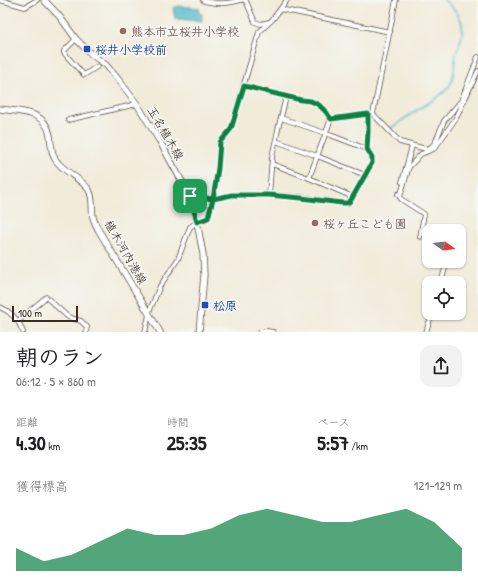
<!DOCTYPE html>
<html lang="ja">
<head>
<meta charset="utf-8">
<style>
	:root { --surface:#fff; --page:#f2f2f2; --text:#202124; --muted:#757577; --accent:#0b8043 }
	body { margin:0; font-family:"Patrick Hand","Klee One",sans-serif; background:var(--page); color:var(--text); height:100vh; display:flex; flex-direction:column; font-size:15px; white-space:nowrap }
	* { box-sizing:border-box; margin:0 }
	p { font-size:13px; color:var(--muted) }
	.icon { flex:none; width:22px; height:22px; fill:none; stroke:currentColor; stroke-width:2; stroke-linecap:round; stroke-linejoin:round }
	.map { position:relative; height:332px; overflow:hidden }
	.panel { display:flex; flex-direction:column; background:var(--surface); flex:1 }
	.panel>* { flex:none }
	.needle { width:26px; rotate:105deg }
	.tools { position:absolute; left:422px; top:224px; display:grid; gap:8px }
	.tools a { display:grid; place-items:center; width:44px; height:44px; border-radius:8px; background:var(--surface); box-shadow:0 1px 3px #0004; font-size:20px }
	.scale { position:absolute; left:12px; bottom:10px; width:66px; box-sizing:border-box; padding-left:4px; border:2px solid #3b2a1e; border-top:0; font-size:11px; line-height:14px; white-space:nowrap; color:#3b2a1e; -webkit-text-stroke:3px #f6f6f2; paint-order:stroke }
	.pin { position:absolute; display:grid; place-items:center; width:34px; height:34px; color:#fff; margin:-17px; border-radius:8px; box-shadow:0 2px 6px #0006 }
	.round { display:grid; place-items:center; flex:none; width:42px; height:42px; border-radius:12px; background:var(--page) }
	.summary { display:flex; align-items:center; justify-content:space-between; height:68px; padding:0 16px }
	h1 { font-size:22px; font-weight:700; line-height:30px }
	.figures { display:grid; grid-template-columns:repeat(3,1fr); gap:6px; height:68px; padding:4px 16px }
	.figures div { display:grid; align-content:center }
	.figures b { font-size:20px; font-weight:700 }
	.figures small { font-size:11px; font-weight:400 }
	.figures p { font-size:11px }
	.chart { height:112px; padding:8px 16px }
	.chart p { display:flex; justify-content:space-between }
	.chart svg { width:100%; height:72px; margin-top:4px; fill:var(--accent); opacity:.7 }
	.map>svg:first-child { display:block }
	.water { fill:#51bdcc; stroke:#467475 }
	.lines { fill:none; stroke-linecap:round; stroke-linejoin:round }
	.stream { stroke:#51bdcc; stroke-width:1.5 }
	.minor-casing { stroke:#56473a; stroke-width:5.5 }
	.secondary-casing { stroke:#56473a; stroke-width:7 }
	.minor { stroke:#fff; stroke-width:4 }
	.secondary { stroke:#fff; stroke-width:5.5 }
	.route-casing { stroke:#fff; stroke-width:8 }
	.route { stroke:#0b8043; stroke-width:5 }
	.education-dot { fill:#8d6e63; stroke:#f6f6f2; stroke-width:1.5 }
	.transit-dot { fill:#1a4fb4; stroke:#f6f6f2; stroke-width:1.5 }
	.labels { text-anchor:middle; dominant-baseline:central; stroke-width:3.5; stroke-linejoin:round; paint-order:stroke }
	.education-label { font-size:12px; font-weight:bold; fill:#785e54; stroke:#f6f6f2; text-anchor:start }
	.transit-label { font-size:12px; font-weight:bold; fill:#164399; stroke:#f6f6f2; text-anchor:start }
	.street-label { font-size:12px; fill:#3b2a1e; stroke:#f6f6f2 }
</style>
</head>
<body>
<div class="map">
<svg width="478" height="332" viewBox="0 0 478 332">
	<rect width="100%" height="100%" fill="#f6f6f2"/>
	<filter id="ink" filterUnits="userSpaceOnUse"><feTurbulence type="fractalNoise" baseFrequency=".025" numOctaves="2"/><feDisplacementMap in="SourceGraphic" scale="8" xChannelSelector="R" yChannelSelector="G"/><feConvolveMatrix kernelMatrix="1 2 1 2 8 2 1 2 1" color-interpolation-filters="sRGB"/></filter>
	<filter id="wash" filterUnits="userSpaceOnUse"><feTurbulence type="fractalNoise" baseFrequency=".012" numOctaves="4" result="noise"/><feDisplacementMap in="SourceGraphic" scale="16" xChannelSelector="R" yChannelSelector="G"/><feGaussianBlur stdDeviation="0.9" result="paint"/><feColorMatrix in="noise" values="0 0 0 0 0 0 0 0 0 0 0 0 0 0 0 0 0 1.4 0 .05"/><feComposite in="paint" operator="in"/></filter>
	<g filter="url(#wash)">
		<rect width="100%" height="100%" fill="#f1ebda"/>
		<!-- water -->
		<polygon class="water" points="179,6 200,8 198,13 202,14 202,21 175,19 173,8"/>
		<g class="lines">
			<!-- stream -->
			<path class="stream" d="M390,130L391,128C399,123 407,117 414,112C425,105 438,99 447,89C455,80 454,66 456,54C459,44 464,35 462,24C460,14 452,7 444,0"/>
		</g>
	</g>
	<g filter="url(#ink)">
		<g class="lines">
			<!-- minor casing -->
			<g class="minor-casing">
				<g id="minor">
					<polyline points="0,0 25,7 37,0"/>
					<path d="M203,0L204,1C218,4 227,4 241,0"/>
					<polyline points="244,0 246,1 255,22 261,24 269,22"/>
					<polyline points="280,9 390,32"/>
					<polyline points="76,39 64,51 64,53 84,75 98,66"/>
					<polyline points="244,86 301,100 311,101 319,105 326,112 331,119 368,114"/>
					<polyline points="373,114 400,142 426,149 431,147 435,143 444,121 461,101 478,57"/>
					<polyline points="373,114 396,0"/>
					<polyline points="281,118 325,133 367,149"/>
					<polyline points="68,120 137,104"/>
					<polyline points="276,141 317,156 365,175"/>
					<polyline points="272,164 309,178 353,197"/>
					<polyline points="309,178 331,119"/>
					<polyline points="402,182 412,146"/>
					<polyline points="398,194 401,199 424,214 420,237"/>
					<polyline points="269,195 272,157 279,125 286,97"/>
					<polyline points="190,196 213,199 232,195 269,195 301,197 342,203 348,203 351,200 372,163 372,157 367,149 368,133 368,114"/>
					<polyline points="400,197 409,167 421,154 434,149 442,138 456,118 478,71"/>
					<polyline points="441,283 447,261"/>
					<path d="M0,307C11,312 19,320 23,332"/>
					<polyline points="149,312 160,286 178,259 190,227 197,222 208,218 213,199 218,168 220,142 231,129 259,32 272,20 287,0"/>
					<polyline points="18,321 46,297 68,317 81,321 87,327 86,332"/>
					<polyline points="145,332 149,315 150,315"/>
					<polyline points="260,332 267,331 273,332"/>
					<polyline points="426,332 432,313"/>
				</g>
			</g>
			<!-- secondary casing -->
			<g class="secondary-casing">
				<g id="secondary">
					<polyline points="44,0 60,17 76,39 91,54 106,65 118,79 137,104 159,140 190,196 197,222 203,254 204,275 199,332"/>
					<path d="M0,109C20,112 45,110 50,135C51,143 51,152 55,159C63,172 80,177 89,190C94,199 91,208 93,217C94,222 97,227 99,231L160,332"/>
				</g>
			</g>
			<!-- minor -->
			<use href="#minor" class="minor"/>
			<!-- secondary -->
			<use href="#secondary" class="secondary"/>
		</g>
	</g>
	<g class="lines" filter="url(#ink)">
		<!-- route casing -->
		<g class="route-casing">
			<polyline id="route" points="190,196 197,222 208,218 213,199 232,195 269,195 301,198 342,203 348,203 351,200 372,163 372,157 367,149 368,133 368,114 331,119 326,112 319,105 311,101 301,100 244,86 231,129 220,142 218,168 213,199 190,196"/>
		</g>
		<!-- route -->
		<use href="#route" class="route"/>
	</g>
	<!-- markers -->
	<g class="education-dot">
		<circle cx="123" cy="31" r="4"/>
		<circle cx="315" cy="223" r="4"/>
	</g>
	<g class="transit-dot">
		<rect x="83" y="45" width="8" height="8" rx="2"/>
		<rect x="201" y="301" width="8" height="8" rx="2"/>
	</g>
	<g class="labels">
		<!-- education labels -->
		<g class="education-label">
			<text x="131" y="31">熊本市立桜井小学校</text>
			<text x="323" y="223">桜ヶ丘こども園</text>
		</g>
		<!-- transit labels -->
		<g class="transit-label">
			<text x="95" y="49">桜井小学校前</text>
			<text x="213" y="305">松原</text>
		</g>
		<!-- street labels -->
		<g class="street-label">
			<text transform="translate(166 133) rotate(60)">玉名植木線</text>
			<text transform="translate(126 252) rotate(60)">植木河内港線</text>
		</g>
	</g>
</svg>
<div class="tools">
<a><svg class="needle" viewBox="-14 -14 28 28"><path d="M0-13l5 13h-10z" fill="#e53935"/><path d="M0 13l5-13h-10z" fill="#757577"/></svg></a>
<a><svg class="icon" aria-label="locate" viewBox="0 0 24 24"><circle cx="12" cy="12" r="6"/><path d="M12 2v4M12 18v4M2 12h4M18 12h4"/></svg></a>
</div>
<div class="scale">100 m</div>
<div class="pin" style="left:190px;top:196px;background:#1e9e55"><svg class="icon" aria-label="arrive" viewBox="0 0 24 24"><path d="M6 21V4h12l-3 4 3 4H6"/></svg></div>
</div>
<section class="panel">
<div class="summary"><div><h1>朝のラン</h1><p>06:12 · 5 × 860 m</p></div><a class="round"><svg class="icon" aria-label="share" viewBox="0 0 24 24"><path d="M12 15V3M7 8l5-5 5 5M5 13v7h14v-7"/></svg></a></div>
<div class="figures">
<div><p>距離</p><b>4.30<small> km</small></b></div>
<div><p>時間</p><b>25:35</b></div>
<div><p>ペース</p><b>5:57<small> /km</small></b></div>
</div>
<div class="chart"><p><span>獲得標高</span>121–129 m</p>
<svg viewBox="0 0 160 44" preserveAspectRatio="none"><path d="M0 44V30L10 38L20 34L30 26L40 18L50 22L60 22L70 18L80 10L90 6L100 10L110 14L120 14L130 10L140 6L150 14L160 30V44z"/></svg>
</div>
</section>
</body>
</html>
